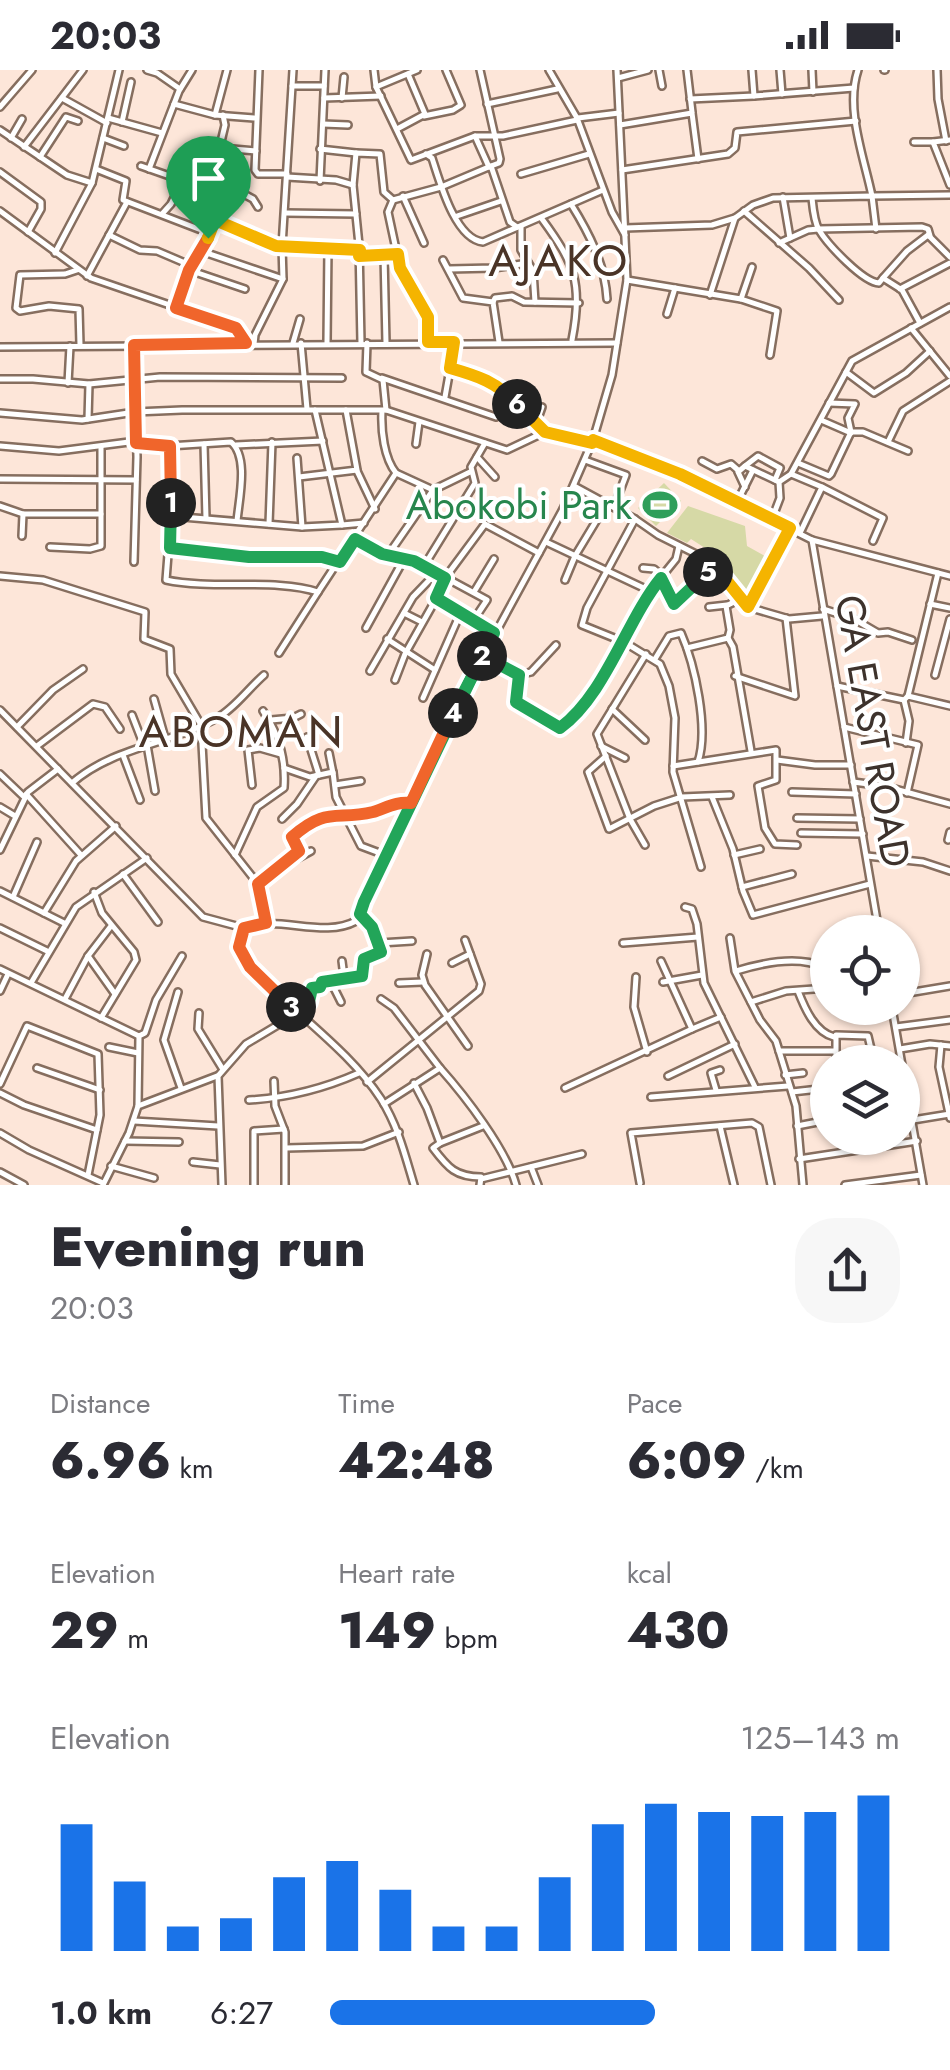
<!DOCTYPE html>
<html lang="en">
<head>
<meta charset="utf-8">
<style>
	:root { --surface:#fff; --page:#f7f7f7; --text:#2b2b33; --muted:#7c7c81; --accent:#1a73e8 }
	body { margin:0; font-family:Jost,sans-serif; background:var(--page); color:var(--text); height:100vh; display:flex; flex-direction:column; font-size:38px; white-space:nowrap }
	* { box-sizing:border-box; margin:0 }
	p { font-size:32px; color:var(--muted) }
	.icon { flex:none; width:55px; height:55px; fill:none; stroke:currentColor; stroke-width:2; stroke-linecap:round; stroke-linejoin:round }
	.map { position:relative; height:1115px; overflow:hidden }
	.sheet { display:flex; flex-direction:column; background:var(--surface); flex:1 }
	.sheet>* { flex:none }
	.tools { position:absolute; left:810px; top:845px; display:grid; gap:20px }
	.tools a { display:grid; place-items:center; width:110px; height:110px; border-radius:50%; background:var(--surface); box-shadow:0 2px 8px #0004; font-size:50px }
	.pin { position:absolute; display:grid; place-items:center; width:85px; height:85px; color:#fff; margin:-102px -42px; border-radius:50% 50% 50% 0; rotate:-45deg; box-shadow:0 0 10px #0007 }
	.pin .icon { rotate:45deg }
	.km { position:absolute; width:50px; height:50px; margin:-25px; border-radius:50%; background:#222; color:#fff; font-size:28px; line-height:50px; text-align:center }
	.round { display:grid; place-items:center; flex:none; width:105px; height:105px; border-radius:40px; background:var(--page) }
	.overview { display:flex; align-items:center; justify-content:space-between; height:170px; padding:0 50px }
	h1 { font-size:55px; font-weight:800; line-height:75px }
	.stats { display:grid; grid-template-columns:repeat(3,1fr); gap:15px; height:170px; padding:10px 50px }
	.stats div { display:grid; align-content:center }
	.stats b { font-size:50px; font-weight:800 }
	.stats small { font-size:28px; font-weight:400 }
	.stats p { font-size:28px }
	.chart { height:280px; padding:20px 50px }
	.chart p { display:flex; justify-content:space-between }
	.chart svg { width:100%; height:180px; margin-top:10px; stroke:var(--accent); stroke-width:6 }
	ul { padding:0 50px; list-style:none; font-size:32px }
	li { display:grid; grid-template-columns:160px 120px 1fr; align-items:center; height:75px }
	li i { height:25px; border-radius:12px; background:var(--accent) }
	.status { display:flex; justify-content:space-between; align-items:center; height:70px; padding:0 50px; background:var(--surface); direction:ltr }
	.status svg { height:28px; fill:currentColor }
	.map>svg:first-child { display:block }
	.green { fill:#d6d9a6 }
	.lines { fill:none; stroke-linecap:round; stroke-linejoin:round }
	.minor-casing { stroke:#866e5f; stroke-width:10 }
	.minor { stroke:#fff; stroke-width:5 }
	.split-1-casing { stroke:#fff; stroke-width:20 }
	.split-2-casing { stroke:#fff; stroke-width:20 }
	.split-3-casing { stroke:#fff; stroke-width:20 }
	.split-4-casing { stroke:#fff; stroke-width:20 }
	.split-5-casing { stroke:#fff; stroke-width:20 }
	.split-6-casing { stroke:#fff; stroke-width:20 }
	.split-7-casing { stroke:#fff; stroke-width:20 }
	.split-1 { stroke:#f0652b; stroke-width:12 }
	.split-2 { stroke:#22a559; stroke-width:12 }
	.split-3 { stroke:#22a559; stroke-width:12 }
	.split-4 { stroke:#f0652b; stroke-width:12 }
	.split-5 { stroke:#22a559; stroke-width:12 }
	.split-6 { stroke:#f5b400; stroke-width:12 }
	.split-7 { stroke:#f5b400; stroke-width:12 }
	.labels { text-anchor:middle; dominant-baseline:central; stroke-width:8; stroke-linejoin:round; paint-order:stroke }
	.leisure-label { font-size:40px; fill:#27864d; stroke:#fff; text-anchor:end }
	.street-label { font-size:40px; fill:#3d322c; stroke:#fff }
	.quarter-label { font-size:45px; letter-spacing:2.5px; fill:#4a3427; stroke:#fff }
</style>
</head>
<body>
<div class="status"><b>20:03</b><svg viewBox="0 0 49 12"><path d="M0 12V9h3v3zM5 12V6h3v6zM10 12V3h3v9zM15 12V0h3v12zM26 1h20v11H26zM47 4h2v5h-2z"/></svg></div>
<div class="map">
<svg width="950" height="1115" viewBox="0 0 950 1115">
	<rect width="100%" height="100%" fill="#fde6d9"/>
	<!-- green -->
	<g class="green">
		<polygon points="664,413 681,431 656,456 638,438"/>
		<polygon points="688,436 745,456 747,476 770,489 747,527 726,502 730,494 691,469 687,473 667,463"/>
	</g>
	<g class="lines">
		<!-- minor casing -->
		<g class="minor-casing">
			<g id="minor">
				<polyline points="147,0 157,3 180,19"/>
				<polyline points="259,0 255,100 258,104 287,104"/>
				<polyline points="374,0 376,17 411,90 475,66 503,66 577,50"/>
				<polyline points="480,0 500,89 499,93 491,96"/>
				<polyline points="549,0 577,48 612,142 625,165"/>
				<polyline points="659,0 662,16"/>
				<polyline points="687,0 692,42"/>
				<polyline points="780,0 782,24"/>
				<polyline points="812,0 813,22"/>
				<path d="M858,0C845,39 864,87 872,126L950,125"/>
				<polyline points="884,0 885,0"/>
				<polyline points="937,0 938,29 946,71"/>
				<polyline points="618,8 648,0"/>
				<polyline points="292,16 324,16"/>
				<polyline points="376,17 417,0"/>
				<polyline points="754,26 854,18"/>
				<polyline points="62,28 107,53"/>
				<polyline points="324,28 381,26"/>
				<polyline points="342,28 344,7"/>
				<polyline points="690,29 754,26 752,0"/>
				<polyline points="174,34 215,45 254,48"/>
				<polyline points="487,34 557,19"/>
				<polyline points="0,37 32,0"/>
				<polyline points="215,45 227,0"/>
				<polyline points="424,46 453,40 461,35 446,0"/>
				<polyline points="108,48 162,63"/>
				<polyline points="578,48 619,43"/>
				<polyline points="122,52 131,12"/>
				<polyline points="323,54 348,55"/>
				<polyline points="620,55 692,43 698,89"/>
				<polyline points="397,59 425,44 408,4"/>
				<polyline points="0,60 67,105 92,113"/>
				<polyline points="475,66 489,97"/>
				<polyline points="11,68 22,49"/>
				<polyline points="103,68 124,76"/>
				<polyline points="950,70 933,72 950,115"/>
				<polyline points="914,72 933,72"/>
				<polyline points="220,76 225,55 223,45"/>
				<polyline points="24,77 83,0"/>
				<polyline points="229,79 204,138 208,146 277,176 359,180"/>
				<polyline points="320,79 356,83"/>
				<path d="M426,84L432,88C440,112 455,169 483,172L603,120"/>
				<polyline points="40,87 66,47 78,51"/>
				<polyline points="141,96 181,110"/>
				<polyline points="96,99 126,111 123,130 209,163"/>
				<polyline points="149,99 179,21 192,0"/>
				<polyline points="622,100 728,84 735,78 737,62 856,51"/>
				<polyline points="0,102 41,132 41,139 28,162"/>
				<polyline points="521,104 589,84"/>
				<polyline points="287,107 336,110 353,115"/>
				<polyline points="218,110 253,129 258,137"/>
				<polyline points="320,111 325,0"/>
				<polyline points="403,126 424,173"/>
				<polyline points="783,127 790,168"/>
				<path d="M812,128C813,138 814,151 819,160C828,175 863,212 879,213L883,208L902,220L920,253"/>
				<path d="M571,134C589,163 605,194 607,229"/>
				<polyline points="0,141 91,208 228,255 239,261 245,273"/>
				<polyline points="744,141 809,198 839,230"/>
				<polyline points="285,143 356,144"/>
				<polyline points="162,144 171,134 199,76 256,81"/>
				<polyline points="457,146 501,131"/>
				<path d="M542,149C575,194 583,214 572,270"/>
				<polyline points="521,156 521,180 533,201 535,232"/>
				<polyline points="625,158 712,155 735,148 753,135 773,128 872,126 876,159"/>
				<polyline points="109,165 140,180 157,181 192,196"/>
				<polyline points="779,173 808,160 818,159 922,157 928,159 930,166"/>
				<polyline points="201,181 283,209"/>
				<polyline points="55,183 92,113 119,0"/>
				<polyline points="361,185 398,183"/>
				<polyline points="384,185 386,273"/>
				<polyline points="443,190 463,228 493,232 499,272"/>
				<polyline points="449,199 494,198 528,193"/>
				<polyline points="77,200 65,204 20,205 16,238 20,241 49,236 79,239 80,275"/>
				<polyline points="189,200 245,219"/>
				<polyline points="87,206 127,132"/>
				<polyline points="883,208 907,181 928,165 950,187"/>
				<polyline points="627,210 741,229 777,241 770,285"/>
				<polyline points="900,219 950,193"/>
				<polyline points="710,225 735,148"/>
				<polyline points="741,229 752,197"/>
				<polyline points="493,232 495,228 512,226 524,232 579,233"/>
				<polyline points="176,238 189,200 215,150"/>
				<polyline points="667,244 675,218"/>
				<polyline points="911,258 950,306"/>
				<polyline points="427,270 429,247 400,198 388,142 393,130 441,117 491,96 510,152 517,157"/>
				<path d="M454,272L450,299C507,313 504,327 545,362"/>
				<polyline points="293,273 300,249"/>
				<polyline points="301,273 307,339"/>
				<polyline points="327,273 328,177"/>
				<polyline points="361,273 359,175 353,115 356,83 380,84 384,122 393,130"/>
				<polyline points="367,273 366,302 383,310 386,340"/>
				<polyline points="254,274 255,265 283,209 282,176 293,0"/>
				<polyline points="134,275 137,387 134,492"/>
				<polyline points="0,277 617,273"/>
				<polyline points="846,302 874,323 906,303 930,281"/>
				<polyline points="382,308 496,347"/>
				<polyline points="0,309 33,309 89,314 160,307 342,308"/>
				<polyline points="68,313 70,276"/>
				<polyline points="445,327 450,299"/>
				<polyline points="0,343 82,350 135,342 182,340 386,340 507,380 545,362 592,373"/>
				<polyline points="88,349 89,314"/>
				<polyline points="821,350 851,363"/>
				<polyline points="536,354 542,337"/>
				<polyline points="851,362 863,362 908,381"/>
				<polyline points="593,370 688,408 812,470 879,862"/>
				<polyline points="888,372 903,341 950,311"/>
				<polyline points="204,374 206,448"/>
				<polyline points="416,374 419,352"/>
				<polyline points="236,375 323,371"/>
				<path d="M0,376L59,381L129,372L169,376L231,372C249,387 239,429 237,451"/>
				<path d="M169,376L171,446L166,510C213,520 276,508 318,522L396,403C384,388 381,361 382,341"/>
				<polyline points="477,387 495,407"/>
				<polyline points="297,388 302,457"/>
				<polyline points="585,390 626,405 614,437"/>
				<polyline points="702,391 717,399 731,394 739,401"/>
				<polyline points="798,393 829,406 831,404 851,362 848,348 855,334 829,333"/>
				<polyline points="745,396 758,386 780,398 775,410"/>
				<polyline points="357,401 375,439"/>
				<polyline points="396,403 433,420"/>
				<polyline points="791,404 822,417 800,463"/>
				<polyline points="299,407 357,400 346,340"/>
				<polyline points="0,409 136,410"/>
				<polyline points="574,416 635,449 658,465 702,487 719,500 748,537 789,549 822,546"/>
				<polyline points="745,417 738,402 745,396 779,412"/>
				<polyline points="822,417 883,448 873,471"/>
				<polyline points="737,432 753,400"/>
				<polyline points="0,436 23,444 101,444"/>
				<polyline points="171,446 302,457 342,455 315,340"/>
				<polyline points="635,449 587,538 582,555 624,572 660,594 669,616 675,648 673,702 701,797"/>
				<polyline points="772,449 780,428 779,412 791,404 852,291 950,237"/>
				<polyline points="269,454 272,372"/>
				<polyline points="342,455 364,453"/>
				<polyline points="22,466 23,444"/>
				<polyline points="356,469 382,484 424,496 475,413 471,397 485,373"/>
				<polyline points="812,470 950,506"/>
				<polyline points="546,472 650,521"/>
				<polyline points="50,477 90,479 101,476 101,377"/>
				<polyline points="169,477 249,487 322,487 340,492"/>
				<polyline points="388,485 433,420 470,402"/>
				<polyline points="575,486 607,433"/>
				<polyline points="424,496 487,530 473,551"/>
				<polyline points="643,498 654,499 662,506"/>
				<polyline points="0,506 43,510 145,542 144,569 170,579 171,604 201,655 206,748 258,814 266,853"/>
				<polyline points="661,508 674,534 714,495"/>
				<polyline points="565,510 575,486"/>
				<polyline points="474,522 494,489"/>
				<polyline points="436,529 445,508 485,454 539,483"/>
				<polyline points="740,529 726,536 730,560 728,568 733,577 751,681"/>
				<polyline points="930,534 950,538"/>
				<polyline points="709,537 727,535"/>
				<polyline points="748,537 790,458"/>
				<polyline points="823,539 854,549 878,563 888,562 912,570"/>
				<polyline points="404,543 422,552"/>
				<polyline points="366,558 404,489"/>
				<polyline points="387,569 435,600"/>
				<polyline points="489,573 501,595 519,605 531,602 556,575"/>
				<polyline points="687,578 728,568"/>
				<polyline points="279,583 318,522"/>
				<path d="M655,589L669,566L681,563C695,595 709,659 698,692"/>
				<polyline points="370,601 413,527 436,503"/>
				<polyline points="519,605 515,629 518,634 560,657 572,649 624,572 650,521 676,489 679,476"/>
				<polyline points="935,605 950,549"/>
				<polyline points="735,606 795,626 786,548"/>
				<polyline points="395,610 405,584 436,529 494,563"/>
				<polyline points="837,616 904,630 908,626 950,636"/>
				<polyline points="908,626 938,503"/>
				<polyline points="423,628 460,544"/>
				<polyline points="154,629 165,668"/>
				<polyline points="904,630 909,651 906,673"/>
				<polyline points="612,639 645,670"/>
				<polyline points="0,640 203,847 244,858"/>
				<polyline points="132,645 144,676"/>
				<polyline points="271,650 293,648 301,644"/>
				<polyline points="17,657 53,620 83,599"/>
				<polyline points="844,657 918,675 907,723"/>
				<polyline points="307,667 319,705"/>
				<polyline points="147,675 155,721"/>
				<polyline points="37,676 93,634 105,637 120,659"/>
				<polyline points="601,676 625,688"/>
				<polyline points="329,683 333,703"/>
				<polyline points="123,685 140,730"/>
				<polyline points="606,686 588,702 609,759 654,736 682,727 730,725"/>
				<polyline points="777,690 815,695 851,695"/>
				<polyline points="673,696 776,680 776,710 758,716 765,758 775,774 797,775"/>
				<polyline points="284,698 310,707 333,702 336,727 361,776 385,785"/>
				<polyline points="0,704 23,726"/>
				<polyline points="853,712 884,716 950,734"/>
				<path d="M72,713C113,677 171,674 217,648C234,639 249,618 264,605"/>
				<polyline points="252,715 248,680 260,678 281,684"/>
				<polyline points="335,715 361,711"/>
				<polyline points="792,722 856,724"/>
				<polyline points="26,724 81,785"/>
				<polyline points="712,727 733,779 743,821 753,845 870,814"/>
				<polyline points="0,737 15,746"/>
				<polyline points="797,748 860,749"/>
				<polyline points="282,749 297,734 316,706"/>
				<polyline points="801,763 863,764"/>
				<polyline points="948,770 950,762"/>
				<polyline points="645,775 630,749 597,664 646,584"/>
				<polyline points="0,780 28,722 58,699"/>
				<path d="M235,785L257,737L284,718C286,690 279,664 263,641"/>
				<polyline points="734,785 760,779"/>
				<polyline points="294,786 298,788 311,781"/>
				<polyline points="867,786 923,792 950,801"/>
				<polyline points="123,804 158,852"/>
				<polyline points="258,814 299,781 293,766 326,746 369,742 395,734 411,733"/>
				<polyline points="742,817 792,804"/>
				<polyline points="0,821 64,853"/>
				<polyline points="94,822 102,843 134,882 136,890 101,948"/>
				<polyline points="13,827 37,772"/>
				<polyline points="685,837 692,839 697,854 704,913 755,1017"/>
				<polyline points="44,843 76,791 116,756"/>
				<polyline points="0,858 47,881"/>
				<path d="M244,858C278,844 323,869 356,851L458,632L563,439L593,370L612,305L627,210L617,0"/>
				<path d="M244,858L238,872L241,885C283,937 344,973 381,1029C398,1056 405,1085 414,1115"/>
				<polyline points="730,868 735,901 760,950 776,971 796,1036 803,1115"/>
				<polyline points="380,873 412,871"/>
				<polyline points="623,873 698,867"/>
				<polyline points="427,884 422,905 425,915 468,976"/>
				<polyline points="88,886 115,924"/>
				<polyline points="342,891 344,907"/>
				<polyline points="661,891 692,959 721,947"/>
				<polyline points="452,893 470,884"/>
				<polyline points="0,899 139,966"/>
				<path d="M736,901C762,893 797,885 823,897L828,908"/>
				<polyline points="636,907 634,937 647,982"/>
				<polyline points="330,910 341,932"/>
				<polyline points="663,912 702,905"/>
				<polyline points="31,913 76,837 147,788"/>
				<polyline points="399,913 423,912"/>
				<polyline points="0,921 8,904"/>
				<path d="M798,921C805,939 815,962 834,967"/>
				<polyline points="178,922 164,970 181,1018"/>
				<polyline points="902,924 950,916"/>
				<polyline points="65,929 88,886 111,856"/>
				<polyline points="381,929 394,938 440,998"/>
				<polyline points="751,932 786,921 828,918"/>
				<polyline points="844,938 848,946"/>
				<polyline points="892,938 923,1115"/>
				<polyline points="199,943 198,959 222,998"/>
				<polyline points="896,957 950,950"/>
				<polyline points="941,975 939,997 950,1048"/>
				<polyline points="109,977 138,983"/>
				<polyline points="900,979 930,974 950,976"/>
				<polyline points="779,981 834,981"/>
				<polyline points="836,992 836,965 868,966 874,992"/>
				<polyline points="37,998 100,1020"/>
				<polyline points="785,1005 803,1003"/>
				<polyline points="668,1006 735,974"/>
				<polyline points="274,1011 275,1036 285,1062 285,1115"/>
				<polyline points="367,1012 479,921 481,914 465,870"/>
				<path d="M414,1013L427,1038L440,1073L433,1078C448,1098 456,1107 481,1107L480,1115"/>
				<polyline points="0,1014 27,956 98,984 100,1045 88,1105"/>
				<polyline points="565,1018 692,959"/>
				<polyline points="716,1020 711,1003 720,1000"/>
				<polyline points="792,1022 828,1018"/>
				<polyline points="0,1023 24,1035 97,1060"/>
				<polyline points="651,1027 788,1016"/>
				<path d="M249,1030C285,1028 325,1018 359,1003"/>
				<path d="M384,1034L440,998C465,1026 506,1079 516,1115"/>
				<polyline points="138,1036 139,966 145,963 156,930 182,886"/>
				<polyline points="913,1050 950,1044"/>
				<polyline points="134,1051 218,1056"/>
				<polyline points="720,1056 734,1115"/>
				<polyline points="797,1056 828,1050"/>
				<polyline points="0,1063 29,1080 103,1113"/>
				<polyline points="125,1071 179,1072"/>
				<polyline points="440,1073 483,1056"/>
				<polyline points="286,1078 363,1076 399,1062"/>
				<polyline points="799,1089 917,1071"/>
				<polyline points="193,1092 220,1095"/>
				<polyline points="111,1096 154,1108"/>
				<polyline points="531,1097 538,1115"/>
				<polyline points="0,1102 24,1115"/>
				<polyline points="481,1109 582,1084"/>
				<polyline points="640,1113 631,1063 752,1053 759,1057 771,1115"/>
				<polyline points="103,1115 129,1063 138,1036 217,1006"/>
				<polyline points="222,1115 218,1006 246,974 298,943 308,933 312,918 319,917 330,910 362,906 364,889 381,879 372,857 360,845"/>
				<polyline points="254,1115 254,1061 284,1059"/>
				<polyline points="845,1115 921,1105"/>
			</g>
		</g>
		<!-- minor -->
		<use href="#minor" class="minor"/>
	</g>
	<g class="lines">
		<!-- split-1 casing -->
		<g class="split-1-casing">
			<polyline id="split-1" points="171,433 170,376 136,373 134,275 246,273 236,258 176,238 189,200 208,168"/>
		</g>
		<!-- split-2 casing -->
		<g class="split-2-casing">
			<polyline id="split-2" points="171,433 170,478 249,487 322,487 340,492 355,469 382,484 414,491 445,508 436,528 494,563 482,586"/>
		</g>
		<!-- split-3 casing -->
		<g class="split-3-casing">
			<polyline id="split-3" points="291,937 298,943 309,932 312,918 320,917 322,912 362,906 364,889 381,882 372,857 360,844 364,832 482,586"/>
		</g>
		<!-- split-4 casing -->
		<g class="split-4-casing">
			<path id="split-4" d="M291,937L250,897L239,877L244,858L266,853L258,814L299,781L292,767C327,736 336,751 373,742C386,738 397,731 411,733L453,643"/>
		</g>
		<!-- split-5 casing -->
		<g class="split-5-casing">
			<path id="split-5" d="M453,643L489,574L500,595L519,605L516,632L560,658C606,624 626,551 661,508L674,534L708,502"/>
		</g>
		<!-- split-6 casing -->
		<g class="split-6-casing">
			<polyline id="split-6" points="517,334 545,362 592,373 593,370 680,404 790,458 748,537 714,495 708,502"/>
		</g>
		<!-- split-7 casing -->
		<g class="split-7-casing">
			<path id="split-7" d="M208,168L215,150L276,176L360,180L359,186L398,184L400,198L428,247V272H454L450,298C478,306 497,312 517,334"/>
		</g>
		<!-- split-1 -->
		<use href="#split-1" class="split-1"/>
		<!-- split-2 -->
		<use href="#split-2" class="split-2"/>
		<!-- split-3 -->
		<use href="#split-3" class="split-3"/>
		<!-- split-4 -->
		<use href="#split-4" class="split-4"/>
		<!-- split-5 -->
		<use href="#split-5" class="split-5"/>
		<!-- split-6 -->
		<use href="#split-6" class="split-6"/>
		<!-- split-7 -->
		<use href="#split-7" class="split-7"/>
	</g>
	<!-- icons -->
	<defs>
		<g id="stadium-bare" transform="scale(2.7)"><path d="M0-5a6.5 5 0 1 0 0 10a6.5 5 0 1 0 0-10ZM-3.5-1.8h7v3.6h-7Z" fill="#2e9e5b" stroke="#fff" stroke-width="2.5" paint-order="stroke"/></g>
	</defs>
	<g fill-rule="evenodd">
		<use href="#stadium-bare" x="660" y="435"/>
	</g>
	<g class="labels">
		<!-- leisure labels -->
		<g class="leisure-label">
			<text x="632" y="435">Abokobi Park</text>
		</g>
		<!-- street labels -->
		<g class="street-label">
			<text transform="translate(873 661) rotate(80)">GA EAST ROAD</text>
		</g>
		<!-- quarter labels -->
		<g class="quarter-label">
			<text x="559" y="190">AJAKO</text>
			<text x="242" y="661">ABOMAN</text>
		</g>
	</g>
</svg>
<div class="tools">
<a><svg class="icon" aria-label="locate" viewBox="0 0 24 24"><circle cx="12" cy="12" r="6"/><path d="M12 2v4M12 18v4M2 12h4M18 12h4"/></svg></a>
<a><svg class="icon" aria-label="layers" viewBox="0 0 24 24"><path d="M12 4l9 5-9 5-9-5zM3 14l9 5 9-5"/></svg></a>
</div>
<div class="pin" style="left:208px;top:168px;background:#1e9e55"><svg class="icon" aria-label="arrive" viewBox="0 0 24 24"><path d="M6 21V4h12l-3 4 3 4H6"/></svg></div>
<b class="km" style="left:171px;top:433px">1</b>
<b class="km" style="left:482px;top:586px">2</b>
<b class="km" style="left:291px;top:937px">3</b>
<b class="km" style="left:453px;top:643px">4</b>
<b class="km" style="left:708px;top:502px">5</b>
<b class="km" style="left:517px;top:334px">6</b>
</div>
<section class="sheet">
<div class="overview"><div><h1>Evening run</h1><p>20:03</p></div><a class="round"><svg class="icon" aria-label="share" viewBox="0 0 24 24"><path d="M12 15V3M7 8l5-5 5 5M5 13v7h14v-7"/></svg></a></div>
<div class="stats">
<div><p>Distance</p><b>6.96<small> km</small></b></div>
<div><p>Time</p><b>42:48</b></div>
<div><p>Pace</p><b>6:09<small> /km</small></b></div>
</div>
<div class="stats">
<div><p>Elevation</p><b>29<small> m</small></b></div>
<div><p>Heart rate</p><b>149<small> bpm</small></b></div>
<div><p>kcal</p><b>430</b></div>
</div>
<div class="chart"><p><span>Elevation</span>125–143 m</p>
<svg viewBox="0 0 160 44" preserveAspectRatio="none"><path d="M5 44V13M15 44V27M25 44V38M35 44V36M45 44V26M55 44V22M65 44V29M75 44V38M85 44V38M95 44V26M105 44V13M115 44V8M125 44V10M135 44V11M145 44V10M155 44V6"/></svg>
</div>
<ul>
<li><b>1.0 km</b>6:27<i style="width:57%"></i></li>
</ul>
</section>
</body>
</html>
